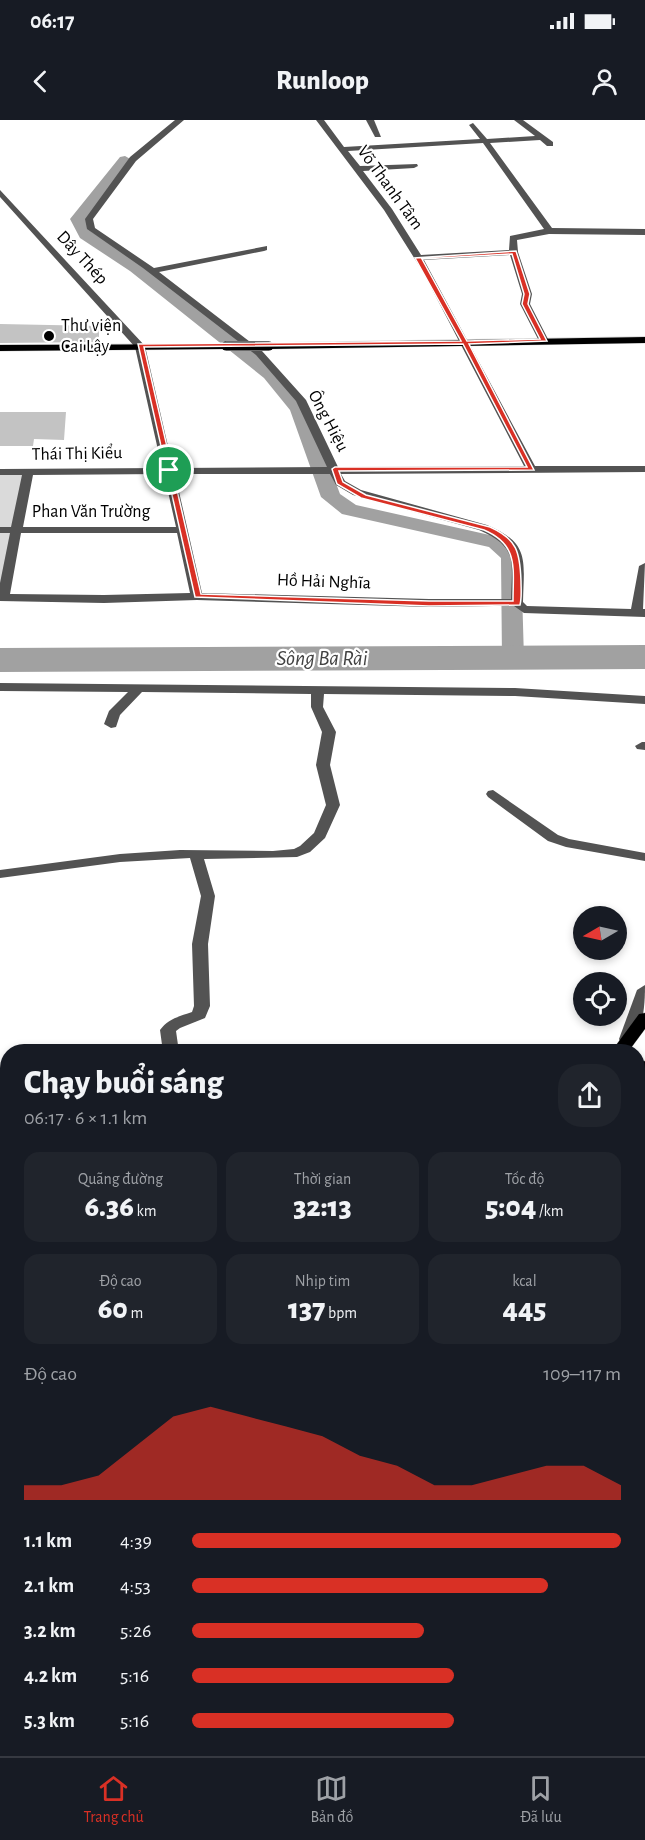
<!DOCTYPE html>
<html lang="vi">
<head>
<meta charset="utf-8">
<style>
	:root { --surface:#171b24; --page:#20242c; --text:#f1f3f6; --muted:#9ea1a6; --line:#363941; --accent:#d93025 }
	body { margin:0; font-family:"Alegreya Sans",sans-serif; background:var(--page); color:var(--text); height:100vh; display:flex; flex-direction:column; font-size:22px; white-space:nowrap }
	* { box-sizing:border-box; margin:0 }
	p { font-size:20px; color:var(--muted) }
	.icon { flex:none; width:33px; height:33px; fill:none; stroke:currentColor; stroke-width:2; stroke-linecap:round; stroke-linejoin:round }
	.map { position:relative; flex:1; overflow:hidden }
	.drawer { position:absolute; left:0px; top:924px; width:645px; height:712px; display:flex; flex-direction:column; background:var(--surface); border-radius:24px 24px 0 0; box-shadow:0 3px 9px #0003 }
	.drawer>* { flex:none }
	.needle { width:39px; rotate:261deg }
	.controls { position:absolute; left:573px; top:786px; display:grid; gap:12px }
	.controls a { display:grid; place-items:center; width:54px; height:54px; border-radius:50%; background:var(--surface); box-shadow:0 3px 9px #0003; font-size:30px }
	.pin { position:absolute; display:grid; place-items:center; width:51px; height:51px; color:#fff; margin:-26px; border:3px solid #fff; border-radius:50%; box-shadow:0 2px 6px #0007 }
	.round { display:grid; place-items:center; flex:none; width:63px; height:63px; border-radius:24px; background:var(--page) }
	.head { display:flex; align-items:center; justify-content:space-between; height:102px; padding:0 24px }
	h1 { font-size:33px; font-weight:800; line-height:45px }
	.figures { display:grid; grid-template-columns:repeat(3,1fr); gap:9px; height:102px; padding:6px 24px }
	.figures div { display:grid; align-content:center; border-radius:15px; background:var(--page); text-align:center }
	.figures b { font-size:30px; font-weight:800 }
	.figures small { font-size:16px; font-weight:400 }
	.figures p { font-size:16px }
	.chart { height:168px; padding:12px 24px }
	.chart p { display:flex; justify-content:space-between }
	.chart svg { width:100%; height:108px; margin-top:6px; fill:var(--accent); opacity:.7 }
	ul { padding:0 24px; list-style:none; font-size:20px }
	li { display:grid; grid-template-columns:96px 72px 1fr; align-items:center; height:45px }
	li i { height:15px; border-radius:8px; background:var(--accent) }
	.status { display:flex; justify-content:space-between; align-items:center; height:42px; padding:0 30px; background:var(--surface); direction:ltr }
	.status svg { height:16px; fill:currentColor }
	header { display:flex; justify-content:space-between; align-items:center; height:78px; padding:0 24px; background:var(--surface); font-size:27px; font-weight:800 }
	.dock { display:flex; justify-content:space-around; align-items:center; height:84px; border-top:2px solid var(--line); background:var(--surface); font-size:16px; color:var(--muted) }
	.dock a { display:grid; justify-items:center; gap:3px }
	.dock .current { color:var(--accent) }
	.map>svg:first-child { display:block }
	.green { fill:#dadada }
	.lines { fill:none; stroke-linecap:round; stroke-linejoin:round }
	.canal { fill:#a1a1a1; fill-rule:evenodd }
	.river { fill:#a1a1a1; fill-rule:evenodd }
	.building { fill:#c3c3c3 }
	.major-casing { stroke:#dbdbdb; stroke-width:1 }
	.minor { fill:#535353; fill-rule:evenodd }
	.major { fill:#000; fill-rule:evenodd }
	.major-bridge-casing { stroke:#dbdbdb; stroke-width:10; stroke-linecap:butt }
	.major-bridge { stroke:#000; stroke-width:9 }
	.route { fill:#d93025; stroke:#fff; stroke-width:1.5; fill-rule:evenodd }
	.poi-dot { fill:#000; stroke:#fff; stroke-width:2 }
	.labels { text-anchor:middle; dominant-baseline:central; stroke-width:4.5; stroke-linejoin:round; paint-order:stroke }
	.far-street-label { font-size:18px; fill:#000; stroke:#fff }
	.far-poi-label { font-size:18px; fill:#000; stroke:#fff; text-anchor:start }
	.water-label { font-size:22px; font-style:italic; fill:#424242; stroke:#fff }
</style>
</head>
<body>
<div class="status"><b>06:17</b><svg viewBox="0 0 49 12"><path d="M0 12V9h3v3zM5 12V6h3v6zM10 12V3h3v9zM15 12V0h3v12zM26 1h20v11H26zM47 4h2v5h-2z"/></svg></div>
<header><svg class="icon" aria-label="back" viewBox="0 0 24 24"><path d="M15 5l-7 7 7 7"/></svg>Runloop<svg class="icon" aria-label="person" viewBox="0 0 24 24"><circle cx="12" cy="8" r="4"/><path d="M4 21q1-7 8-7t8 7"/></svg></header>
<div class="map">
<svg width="645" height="1636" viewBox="0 0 645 1636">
	<rect width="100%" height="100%" fill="#fff"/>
	<!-- green -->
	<polygon class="green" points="28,351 0,477 0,352"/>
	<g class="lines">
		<!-- canal -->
		<polygon class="canal" points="125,36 132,40 86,99 92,112 142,145 276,250 308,289 340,374 356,385 503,418 521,436 524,539 521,544 513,546 505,544 502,539 501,438 489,427 342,394 321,377 290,290 264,258 130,151 80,118 70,99 120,37"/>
		<!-- river -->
		<polygon class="river" points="645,525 645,549 0,552 0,528"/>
	</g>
	<!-- building -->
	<g class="building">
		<polygon points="0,204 99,206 99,222 0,223"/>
		<polygon points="0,292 66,292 64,320 34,319 33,326 0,326"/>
	</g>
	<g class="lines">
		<!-- major casing -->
		<g class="major-casing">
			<g id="major">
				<polygon points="645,217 645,223 269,229 264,226 269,223"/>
				<polygon points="229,224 231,226 226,229 0,231 0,225"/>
				<polygon points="645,893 645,909 628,932 611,932 639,894"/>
				<polygon points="645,941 645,956 638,959 638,944"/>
				<polygon points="8,1365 8,1383 0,1385 0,1368"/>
				<polygon points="8,1409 8,1428 0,1430 0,1412"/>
			</g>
		</g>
		<!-- minor -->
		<g class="minor">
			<path d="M175,0H184L136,41L93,99L95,108L154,148L267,126V130L264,131L159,152L262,231L306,280L338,347L524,346L423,152L384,90L316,0H324L344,27L480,19L469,5L473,3L487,19L535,16L514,0H523L553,22V26H547L540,20L490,23L552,108L645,109V115L549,114L517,120L518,132L532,174L530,184L549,221L544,224L539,221L520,184L522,174L510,135L424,140L535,346H645V352L341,354L345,361L361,370L487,405C530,423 524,440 523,482L527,486L631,489L639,446L645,443L643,489H645V497L524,493L514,486H494L429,487L197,480L104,483L0,481V463L10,413H0V407H11L22,355H0V349L162,348L135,227L0,77V70L145,226L173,348L327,347L296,281L256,235L143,148L87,109L85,99L130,37ZM483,23L544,109L510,116L509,130L421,135L392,89L363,51L414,48L418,46L417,44L360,46L348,31ZM164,354L176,407H23L33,355ZM175,354H330L336,365L353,375L479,410C518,427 512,441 511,479H429L202,473ZM21,413H177L190,473L104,475L10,474Z"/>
			<polygon points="366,0 374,0 381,17 375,17"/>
			<path d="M0,563L515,568L645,576V584L515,576L324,574L323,587L336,612L330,645L340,685L325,718L310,732L297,737L204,739L215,776L208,824L210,886L205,898L180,908L176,911L179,932H163L160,910C168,899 180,896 192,892L194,886L192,824L201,776L190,738L120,742L0,758V750L120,734L180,730L273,731L294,729L300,726L314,713L326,685L316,645L322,612L311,587V574L142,572L120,595L116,607L111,608L104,604L109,591L128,572L0,571Z"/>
			<polygon points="642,622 645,622 645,630 637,629 635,626"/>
			<polygon points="493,670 558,715 569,719 645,733 645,741 566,727 548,721 488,677 486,674 488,671"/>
			<path d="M645,865C645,880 644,919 627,924L621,923L619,919L637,870Z"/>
			<polygon points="8,1003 8,1015 0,1016 0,1004"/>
			<polygon points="0,1091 8,1095 8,1129 0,1125"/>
			<polygon points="645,1272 645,1286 638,1288 638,1274"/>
		</g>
		<!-- major -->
		<use href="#major" class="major"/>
		<!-- major-bridge casing -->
		<g class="major-bridge-casing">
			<polyline id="major-bridge" points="226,226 269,226"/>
		</g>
		<!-- major-bridge -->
		<use href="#major-bridge" class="major-bridge"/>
	</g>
	<!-- route -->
	<path class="route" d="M516,131L530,174L528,184L547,221L469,224L534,350L339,351L343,362L366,375L490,407C517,419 520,432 521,461C521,469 522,477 520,485L429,486L195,477L138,224L461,221L415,138ZM512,134L524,174L522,184L540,219L467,221L422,139ZM463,224L527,347H335L332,349L337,364L361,378L484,410C519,425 513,448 513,481H429L201,474L144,227Z"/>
	<!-- markers -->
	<circle class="poi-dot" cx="49" cy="216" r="6"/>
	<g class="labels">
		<!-- far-street labels -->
		<g class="far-street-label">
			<text transform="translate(390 68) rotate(54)">Võ Thanh Tâm</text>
			<text transform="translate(82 138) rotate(47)">Dây Thép</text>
			<text transform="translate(328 301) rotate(62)">Ông Hiệu</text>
			<text transform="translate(77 334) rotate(-1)">Thái Thị Kiểu</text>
			<text x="91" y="392">Phan Văn Trường</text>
			<text transform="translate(324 462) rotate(2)">Hồ Hải Nghĩa</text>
		</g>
		<!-- far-poi labels -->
		<g class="far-poi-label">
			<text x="61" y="206">Thư viện<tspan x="61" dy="21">Cai Lậy</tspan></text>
		</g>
		<!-- water labels -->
		<g class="water-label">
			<text x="322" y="538">Sông Ba Rài</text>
		</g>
	</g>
</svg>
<div class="controls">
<a><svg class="needle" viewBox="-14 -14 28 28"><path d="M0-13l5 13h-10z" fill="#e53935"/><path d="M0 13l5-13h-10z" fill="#9ea1a6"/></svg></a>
<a><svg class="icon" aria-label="locate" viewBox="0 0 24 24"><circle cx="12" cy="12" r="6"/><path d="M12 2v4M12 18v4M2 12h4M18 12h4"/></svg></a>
</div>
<div class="pin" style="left:169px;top:350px;background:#1e9e55"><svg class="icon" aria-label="arrive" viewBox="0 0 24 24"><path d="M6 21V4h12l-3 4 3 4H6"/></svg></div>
<section class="drawer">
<div class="head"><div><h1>Chạy buổi sáng</h1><p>06:17 · 6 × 1.1 km</p></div><a class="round"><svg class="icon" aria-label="share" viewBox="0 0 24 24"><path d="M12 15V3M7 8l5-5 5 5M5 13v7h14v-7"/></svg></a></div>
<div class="figures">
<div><p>Quãng đường</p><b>6.36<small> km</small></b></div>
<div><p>Thời gian</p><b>32:13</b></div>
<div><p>Tốc độ</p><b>5:04<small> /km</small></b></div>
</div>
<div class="figures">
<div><p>Độ cao</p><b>60<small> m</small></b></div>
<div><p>Nhịp tim</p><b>137<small> bpm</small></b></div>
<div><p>kcal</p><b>445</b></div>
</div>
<div class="chart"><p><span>Độ cao</span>109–117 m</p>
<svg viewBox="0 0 160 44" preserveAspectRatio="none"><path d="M0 44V38L10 38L20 34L30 22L40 10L50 6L60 10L70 14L80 18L90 26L100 30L110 38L120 38L130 34L140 30L150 30L160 38V44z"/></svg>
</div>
<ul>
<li><b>1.1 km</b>4:39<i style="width:100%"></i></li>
<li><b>2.1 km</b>4:53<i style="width:83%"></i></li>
<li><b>3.2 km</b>5:26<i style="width:54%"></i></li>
<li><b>4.2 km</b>5:16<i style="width:61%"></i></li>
<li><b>5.3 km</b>5:16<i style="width:61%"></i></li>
</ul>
</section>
</div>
<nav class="dock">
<a class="current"><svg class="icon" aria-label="home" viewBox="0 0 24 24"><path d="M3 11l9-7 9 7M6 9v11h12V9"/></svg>Trang chủ</a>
<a><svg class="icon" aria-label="map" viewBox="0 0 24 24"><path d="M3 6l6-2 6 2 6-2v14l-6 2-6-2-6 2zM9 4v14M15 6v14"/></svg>Bản đồ</a>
<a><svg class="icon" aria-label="saved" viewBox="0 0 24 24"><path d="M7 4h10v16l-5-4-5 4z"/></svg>Đã lưu</a>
</nav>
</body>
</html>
